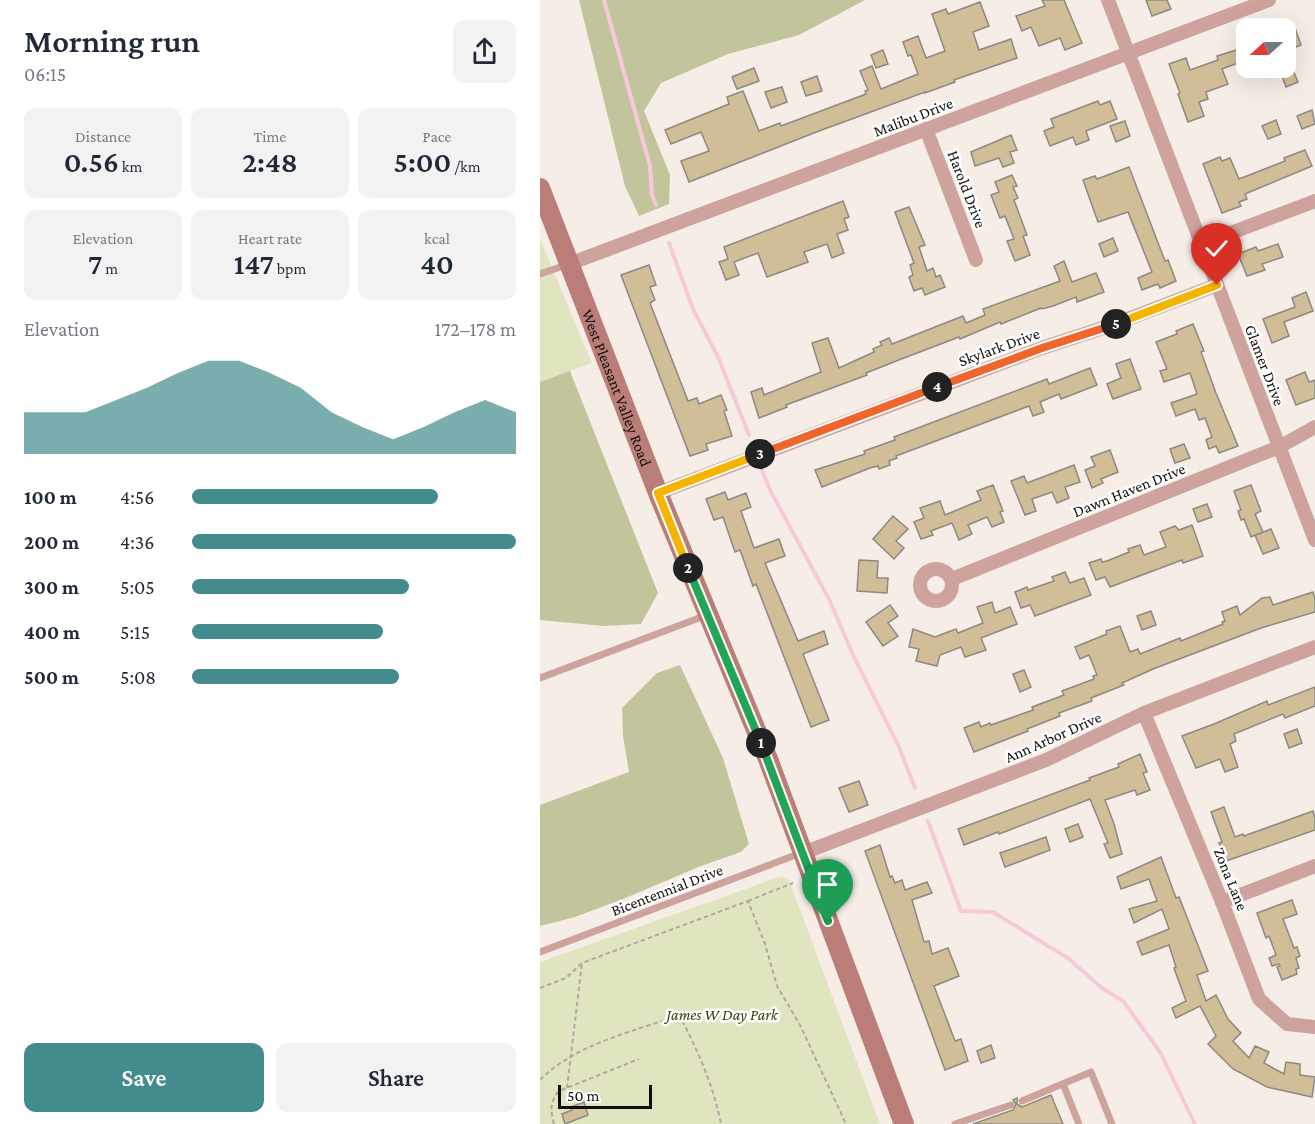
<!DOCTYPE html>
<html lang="en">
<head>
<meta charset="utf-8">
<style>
	:root { --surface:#fff; --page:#f2f2f3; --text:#1f2937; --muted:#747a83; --accent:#438b8d }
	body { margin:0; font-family:"Crimson Pro",serif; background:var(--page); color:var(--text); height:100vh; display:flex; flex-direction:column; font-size:22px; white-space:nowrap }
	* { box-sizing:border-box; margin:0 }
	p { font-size:20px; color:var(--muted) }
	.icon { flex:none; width:33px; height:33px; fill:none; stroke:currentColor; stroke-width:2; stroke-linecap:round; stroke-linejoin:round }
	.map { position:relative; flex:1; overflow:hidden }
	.drawer { display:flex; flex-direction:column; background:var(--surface); width:540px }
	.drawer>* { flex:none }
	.needle { width:39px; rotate:249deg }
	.controls { position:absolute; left:696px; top:18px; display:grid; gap:12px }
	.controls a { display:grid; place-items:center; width:60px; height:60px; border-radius:12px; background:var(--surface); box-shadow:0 6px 24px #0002; font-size:30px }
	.scale { position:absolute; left:18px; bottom:15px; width:94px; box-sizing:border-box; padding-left:6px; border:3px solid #100e0c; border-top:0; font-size:16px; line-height:21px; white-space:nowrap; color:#100e0c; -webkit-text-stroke:4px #fff; paint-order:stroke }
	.pin { position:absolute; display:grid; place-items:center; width:51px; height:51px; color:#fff; margin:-62px -26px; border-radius:50% 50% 50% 0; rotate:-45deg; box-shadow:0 0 6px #0007 }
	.pin .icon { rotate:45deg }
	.km { position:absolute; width:30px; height:30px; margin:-15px; border-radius:50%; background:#222; color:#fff; font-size:16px; line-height:30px; text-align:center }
	.round { display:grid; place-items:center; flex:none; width:63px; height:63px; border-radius:12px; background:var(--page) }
	.head { display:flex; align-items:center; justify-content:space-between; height:102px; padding:0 24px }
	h1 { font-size:33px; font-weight:600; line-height:45px }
	.stats { display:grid; grid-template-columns:repeat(3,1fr); gap:9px; height:102px; padding:6px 24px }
	.stats div { display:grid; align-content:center; border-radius:12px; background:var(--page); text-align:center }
	.stats b { font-size:30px; font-weight:600 }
	.stats small { font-size:16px; font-weight:400 }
	.stats p { font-size:16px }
	.chart { height:168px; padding:12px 24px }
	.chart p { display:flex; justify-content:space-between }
	.chart svg { width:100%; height:108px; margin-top:6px; fill:var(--accent); opacity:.7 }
	.action { display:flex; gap:12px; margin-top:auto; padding:12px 24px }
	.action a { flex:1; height:69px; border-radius:12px; background:var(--accent); color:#fff; font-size:24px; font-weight:600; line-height:69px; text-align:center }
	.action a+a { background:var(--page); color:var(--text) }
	ul { padding:0 24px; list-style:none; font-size:20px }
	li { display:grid; grid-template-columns:96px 72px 1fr; align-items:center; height:45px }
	li i { height:15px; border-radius:8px; background:var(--accent) }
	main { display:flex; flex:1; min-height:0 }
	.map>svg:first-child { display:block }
	.green { fill:#e1e5bf }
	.forest { fill:#c2c59c }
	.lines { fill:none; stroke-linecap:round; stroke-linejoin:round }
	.stream { stroke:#f7c9d8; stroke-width:4 }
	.building { fill:#d1bd98; stroke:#8d8981; stroke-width:1.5 }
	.path { stroke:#afa8a3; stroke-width:2; stroke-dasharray:4.5 3; stroke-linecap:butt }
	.lane { stroke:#cea39e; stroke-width:7 }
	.street { stroke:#cea39e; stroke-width:14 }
	.secondary { stroke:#bb7d77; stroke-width:20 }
	.split-1-casing { stroke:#fff; stroke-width:12 }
	.split-2-casing { stroke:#fff; stroke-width:12 }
	.split-3-casing { stroke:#fff; stroke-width:12 }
	.split-4-casing { stroke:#fff; stroke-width:12 }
	.split-5-casing { stroke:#fff; stroke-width:12 }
	.split-6-casing { stroke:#fff; stroke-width:12 }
	.split-1 { stroke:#22a559; stroke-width:8 }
	.split-2 { stroke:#22a559; stroke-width:8 }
	.split-3 { stroke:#f5b400; stroke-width:8 }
	.split-4 { stroke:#f0652b; stroke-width:8 }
	.split-5 { stroke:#f0652b; stroke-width:8 }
	.split-6 { stroke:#f5b400; stroke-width:8 }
	.labels { text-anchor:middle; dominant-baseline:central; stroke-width:5; stroke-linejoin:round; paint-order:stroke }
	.street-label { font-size:16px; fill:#100e0c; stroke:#fff }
	.park-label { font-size:16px; font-style:italic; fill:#3a3c0a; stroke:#fff }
</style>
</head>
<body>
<main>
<section class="drawer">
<div class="head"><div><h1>Morning run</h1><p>06:15</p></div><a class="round"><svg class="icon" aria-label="share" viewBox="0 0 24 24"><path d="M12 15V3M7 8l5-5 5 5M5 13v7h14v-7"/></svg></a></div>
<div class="stats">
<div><p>Distance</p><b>0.56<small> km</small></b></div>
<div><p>Time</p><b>2:48</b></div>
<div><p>Pace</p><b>5:00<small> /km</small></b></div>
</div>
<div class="stats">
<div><p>Elevation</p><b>7<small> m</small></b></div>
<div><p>Heart rate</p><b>147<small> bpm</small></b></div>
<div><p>kcal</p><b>40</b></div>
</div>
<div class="chart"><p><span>Elevation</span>172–178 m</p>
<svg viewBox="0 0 160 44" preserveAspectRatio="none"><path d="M0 44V27L10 27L20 27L30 22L40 17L50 11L60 6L70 6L80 11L90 17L100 27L110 33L120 38L130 33L140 27L150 22L160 27V44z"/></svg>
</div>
<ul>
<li><b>100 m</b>4:56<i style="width:76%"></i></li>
<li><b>200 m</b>4:36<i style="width:100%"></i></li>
<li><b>300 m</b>5:05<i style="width:67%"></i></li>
<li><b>400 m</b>5:15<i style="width:59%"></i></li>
<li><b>500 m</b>5:08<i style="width:64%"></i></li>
</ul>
<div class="action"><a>Save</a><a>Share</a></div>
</section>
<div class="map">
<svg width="775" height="1124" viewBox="0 0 775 1124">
	<rect width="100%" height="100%" fill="#f6ede7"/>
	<!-- green -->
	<g class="green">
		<polygon points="0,239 52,363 0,382"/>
		<polygon points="242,876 249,880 340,1124 0,1124 0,962"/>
	</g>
	<!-- forest -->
	<g class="forest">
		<polygon points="39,0 325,0 259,35 188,54 121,83 104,111 130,175 129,204 99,216 85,186"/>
		<polygon points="30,371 118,593 101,624 63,626 0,620 0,382"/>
		<polygon points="140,665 183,758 209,844 201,852 161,866 83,899 35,917 0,926 0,805 89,772 83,736 82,708 117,673"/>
	</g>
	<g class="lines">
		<!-- stream -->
		<g class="stream">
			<polyline points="64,0 110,166 112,195 116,205"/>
			<polyline points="129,243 153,309 178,357 209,435"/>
			<polyline points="222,470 230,490 290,601 314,657 359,747 375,788"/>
			<polyline points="388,821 421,911 453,912 529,959 562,988 583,1001 620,1052 655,1124"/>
		</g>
	</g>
	<!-- building -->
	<g class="building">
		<polygon points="502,0 524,0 542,43 525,50 520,38 499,46 491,27 482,31 476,16 505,6"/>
		<polygon points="606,0 627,0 631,9 612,16"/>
		<polygon points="440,2 449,26 433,32 439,50 471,39 477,58 414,80 415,82 385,93 385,92 279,131 149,182 141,161 169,151 161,132 131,144 125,130 189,104 187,97 203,91 219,131 240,123 241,126 326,94 325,91 328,90 320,71 332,66 341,89 378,74 371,55 368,56 363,42 378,36 386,58 405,51 392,14 406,9 408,14"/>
		<polygon points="755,28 761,45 746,51 746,32"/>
		<polygon points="706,47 706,60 682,69 688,84 666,92 668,99 659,102 664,116 648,122 638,94 640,93 629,64 646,58 650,70 678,60 677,56"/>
		<polygon points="343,50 348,64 336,68 331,55"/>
		<polygon points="214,68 219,81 197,89 192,77"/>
		<polygon points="739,68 752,68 758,82 746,87"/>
		<polygon points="277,76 282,91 266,96 261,82"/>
		<polygon points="242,87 247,102 231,108 225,92"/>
		<polygon points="558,101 560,105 570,101 577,119 546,131 549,140 536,145 533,137 510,146 504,131 514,127 511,119"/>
		<polygon points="772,110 775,124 762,129 757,116"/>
		<polygon points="736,120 741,134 728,139 722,126"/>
		<polygon points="585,121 590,136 576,142 570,126"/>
		<polygon points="471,135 477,150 470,152 474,163 463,167 459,158 435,166 431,152"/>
		<polygon points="765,150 772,166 705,194 707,199 699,202 701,206 682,213 663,164 680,157 682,161 690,158 699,179 745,161 744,158"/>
		<polygon points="589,167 625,261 628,260 636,281 620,288 618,284 602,290 598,278 612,272 588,212 558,222 543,180 555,176 557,179"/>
		<polygon points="472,175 477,186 473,187 478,198 474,200 487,235 483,236 490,255 475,261 467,241 474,239 465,216 460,218 451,195 459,192 455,182"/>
		<polygon points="303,201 309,217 304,219 308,230 297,234 304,253 292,258 287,244 264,252 268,262 227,277 218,253 194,262 199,275 186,280 179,262 188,259 184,247"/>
		<polygon points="369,207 385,245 379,247 387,271 393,268 396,277 400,275 405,287 385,295 382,288 374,291 369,277 373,275 370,265 374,263 355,212"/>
		<polygon points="573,238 578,251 564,257 559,244"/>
		<polygon points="738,244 743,257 722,264 725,270 707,276 698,254 716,247 718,251"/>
		<polygon points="524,261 532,282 556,273 564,292 537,302 536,297 513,306 502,309 501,308 461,324 460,322 420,339 419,337 364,358 326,373 327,375 246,405 247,407 219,418 211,392 222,388 224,395 281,372 272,343 288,338 299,368 334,352 333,349 342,345 340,342 349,338 352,344 423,316 426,323 445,315 443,309 520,281 514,266"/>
		<polygon points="109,265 116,285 110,287 115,300 110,303 148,401 157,398 159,404 181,395 187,410 184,411 192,436 166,444 168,450 150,456 81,275"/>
		<polygon points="766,292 773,311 744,322 749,336 732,343 723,319 755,307 752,298"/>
		<polygon points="653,324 664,351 661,352 676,393 698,446 679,453 676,446 669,449 666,440 672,437 665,418 659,420 655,409 636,416 631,403 657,394 650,373 624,382 620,371 627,369 616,342 637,334 636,331"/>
		<polygon points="590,359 601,389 573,399 567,384 581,378 576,364"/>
		<polygon points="550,368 557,385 521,399 519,394 500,402 504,412 493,416 489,406 356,456 357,458 349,461 350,465 339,469 338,466 330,468 282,487 275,470 325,454 324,451 355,440 354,437 507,379 509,384"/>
		<polygon points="765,372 769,382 775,380 775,398 756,405 746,380"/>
		<polygon points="644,444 650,458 635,463 630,449"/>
		<polygon points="570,450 578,472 561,479 563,483 552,488 545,470 555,466 551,457"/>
		<polygon points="534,465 540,482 525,487 529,498 517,503 512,492 492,499 496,511 485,515 471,481 484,476 487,483"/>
		<polygon points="453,485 463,511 460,512 464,522 452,527 447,517 428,525 432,534 419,540 412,523 391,531 393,535 381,539 374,522 384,518 380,508 400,501 405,515 441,500 437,491"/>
		<polygon points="711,485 721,511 715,514 723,532 716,535 731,529 739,548 723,554 715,535 711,537 704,519 701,520 698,511 701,510 694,491"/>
		<polygon points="185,492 188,500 206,493 211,507 201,511 214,548 239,539 245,556 225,563 258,641 284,631 288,644 263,654 289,720 271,727 216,584 213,586 200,550 195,552 183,517 174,520 166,499"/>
		<polygon points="667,504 672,517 658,522 653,509"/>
		<polygon points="353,516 368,529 356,541 364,548 354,559 333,539"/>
		<polygon points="652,525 663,556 643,563 642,560 570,587 565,577 556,580 549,563 561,559 562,562 567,561 589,552 588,549 600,545 604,555 626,547 620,532 635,526 639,530"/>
		<polygon points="319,560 338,561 337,578 348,578 347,593 317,591"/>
		<polygon points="525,572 530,583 544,578 551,595 495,616 490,605 481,608 475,592 487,587 488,590 514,581 512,577"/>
		<polygon points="773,592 775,599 775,612 721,628 613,669 582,683 584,685 551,698 552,701 519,713 520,716 487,729 488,731 434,752 424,728 439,722 441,727 450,723 451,725 493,710 492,707 524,695 522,691 554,679 553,676 557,675 549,655 540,659 535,647 567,634 566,631 580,626 590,652 598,649 600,654 640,638 641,641 683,624 682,622 685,621 682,612 697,606 700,615 722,598 730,597 733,605"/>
		<polygon points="452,602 455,613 470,607 477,624 441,638 446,650 425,657 421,647 400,655 397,666 376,661 379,649 369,647 373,629 395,637 416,629 418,633 443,623 437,607"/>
		<polygon points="350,605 358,616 348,623 358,636 343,646 326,622"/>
		<polygon points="611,611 616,625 602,630 597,616"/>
		<polygon points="484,670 491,687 480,692 473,674"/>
		<polygon points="775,687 775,706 745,718 743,714 694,734 696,741 690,744 698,767 685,772 680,759 656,768 642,736 674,724 727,701 728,705"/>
		<polygon points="757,729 762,743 749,748 744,734"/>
		<polygon points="600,754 607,772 603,773 610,790 597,795 595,790 565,800 574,824 582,854 570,858 564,844 568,843 550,799 459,834 458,832 424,845 418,829 550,780 549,778 579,767 578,764"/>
		<polygon points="319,781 328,805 309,812 299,788"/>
		<polygon points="684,807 695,837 703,834 704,836 773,811 775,818 775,830 686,861 679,843 682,842 671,812"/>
		<polygon points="538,824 543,837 530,842 525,829"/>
		<polygon points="506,837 510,850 465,867 460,853"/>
		<polygon points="340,845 350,877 352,876 355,883 362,880 365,890 387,882 392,893 372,900 384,942 389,941 392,954 408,948 419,976 394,986 415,1041 421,1039 428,1061 405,1070 325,851"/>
		<polygon points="621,857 636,898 639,897 668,971 657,975 666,1001 676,995 688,1019 701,1033 693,1041 709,1058 715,1046 729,1052 724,1063 744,1074 746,1062 760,1064 760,1075 775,1077 772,1097 727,1087 693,1069 668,1044 676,1036 660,1006 636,1018 632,1008 646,1001 634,968 636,967 629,945 602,955 597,942 629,929 622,909 594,923 589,909 617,901 609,879 581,889 577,877"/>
		<polygon points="752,900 757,914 743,919 754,948 757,947 760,956 756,958 759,968 756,969 757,974 742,980 737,967 740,966 739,964 732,966 729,958 736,955 729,936 726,938 717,913"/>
		<polygon points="451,1045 455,1058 441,1063 437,1051"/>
		<polygon points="511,1095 523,1124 433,1124 473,1110 476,1104 473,1100 477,1098 477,1104 482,1107"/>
		<polygon points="44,1102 48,1115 25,1124 22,1114 32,1110 31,1107"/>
	</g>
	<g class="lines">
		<!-- path -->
		<g class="path">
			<polyline points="208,901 253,883"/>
			<polyline points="0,988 26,978 42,963 208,901 225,944 237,986 260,1025 306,1124"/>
			<path d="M0,1080C34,1046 84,1034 128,1019H139L144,1024C160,1056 174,1088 181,1124"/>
			<polyline points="27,1088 42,963"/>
			<path d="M14,1124C10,1111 10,1101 19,1091L99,1059"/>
		</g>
		<!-- lane -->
		<g class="lane">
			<polyline points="0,274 26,265"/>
			<polyline points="0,678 167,615"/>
			<polyline points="0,952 261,853"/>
			<polyline points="523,1084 539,1124"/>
			<polyline points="482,1101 551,1072 572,1124"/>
			<polyline points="415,1124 471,1105"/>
		</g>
		<!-- street -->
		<g class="street">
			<polyline points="568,0 775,540"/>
			<polyline points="386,129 436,260"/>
			<polyline points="662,244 775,201"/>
			<polyline points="29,264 729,0"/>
			<polyline points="118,493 502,348 572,325 677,285"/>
			<circle cx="396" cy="585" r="16"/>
			<polyline points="412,579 739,447 775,427"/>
			<polyline points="604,713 682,902 719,999 747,1024 775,1027"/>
			<polyline points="263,853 506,760 604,713 775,647"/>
			<polyline points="682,902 775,866"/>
		</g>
		<!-- secondary -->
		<path class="secondary" id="s1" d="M0,188L118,493L228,759L364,1124"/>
	</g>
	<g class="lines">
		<!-- split-1 casing -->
		<g class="split-1-casing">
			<polyline id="split-1" points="221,743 288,921"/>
		</g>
		<!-- split-2 casing -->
		<g class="split-2-casing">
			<polyline id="split-2" points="148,568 221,743"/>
		</g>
		<!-- split-3 casing -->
		<g class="split-3-casing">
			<polyline id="split-3" points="148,568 118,493 220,454"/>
		</g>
		<!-- split-4 casing -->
		<g class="split-4-casing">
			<polyline id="split-4" points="220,454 397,387"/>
		</g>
		<!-- split-5 casing -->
		<g class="split-5-casing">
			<polyline id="split-5" points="397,387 502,348 576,324"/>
		</g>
		<!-- split-6 casing -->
		<g class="split-6-casing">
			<polyline id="split-6" points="576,324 677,285"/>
		</g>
		<!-- split-1 -->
		<use href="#split-1" class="split-1"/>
		<!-- split-2 -->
		<use href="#split-2" class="split-2"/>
		<!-- split-3 -->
		<use href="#split-3" class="split-3"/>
		<!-- split-4 -->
		<use href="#split-4" class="split-4"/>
		<!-- split-5 -->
		<use href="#split-5" class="split-5"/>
		<!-- split-6 -->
		<use href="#split-6" class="split-6"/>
	</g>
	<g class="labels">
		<!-- street labels -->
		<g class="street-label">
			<text transform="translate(373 117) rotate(-21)">Malibu Drive</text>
			<text transform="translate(427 189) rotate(69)">Harold Drive</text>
			<text transform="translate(459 347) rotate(-20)">Skylark Drive</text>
			<text transform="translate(725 365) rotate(69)">Glamer Drive</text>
			<text stroke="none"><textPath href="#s1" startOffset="214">West Pleasant Valley Road</textPath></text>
			<text transform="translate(589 490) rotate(-22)">Dawn Haven Drive</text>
			<text transform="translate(513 737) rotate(-24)">Ann Arbor Drive</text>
			<text transform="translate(691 879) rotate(68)">Zona Lane</text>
			<text transform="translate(127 890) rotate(-21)">Bicentennial Drive</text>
		</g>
		<!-- park labels -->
		<g class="park-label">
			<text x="182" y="1014">James W Day Park</text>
		</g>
	</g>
</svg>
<div class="controls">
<a><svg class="needle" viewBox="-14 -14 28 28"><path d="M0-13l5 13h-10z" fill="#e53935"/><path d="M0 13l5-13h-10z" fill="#747a83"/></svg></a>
</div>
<div class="scale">50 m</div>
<div class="pin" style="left:288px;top:921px;background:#1e9e55"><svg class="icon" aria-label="arrive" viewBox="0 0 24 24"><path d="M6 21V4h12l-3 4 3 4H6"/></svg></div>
<div class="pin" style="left:677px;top:285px;background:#d93025"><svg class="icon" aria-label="check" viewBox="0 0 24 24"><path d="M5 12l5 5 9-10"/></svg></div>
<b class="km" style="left:221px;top:743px">1</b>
<b class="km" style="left:148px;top:568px">2</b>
<b class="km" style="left:220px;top:454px">3</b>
<b class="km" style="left:397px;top:387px">4</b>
<b class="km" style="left:576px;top:324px">5</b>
</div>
</main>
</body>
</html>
